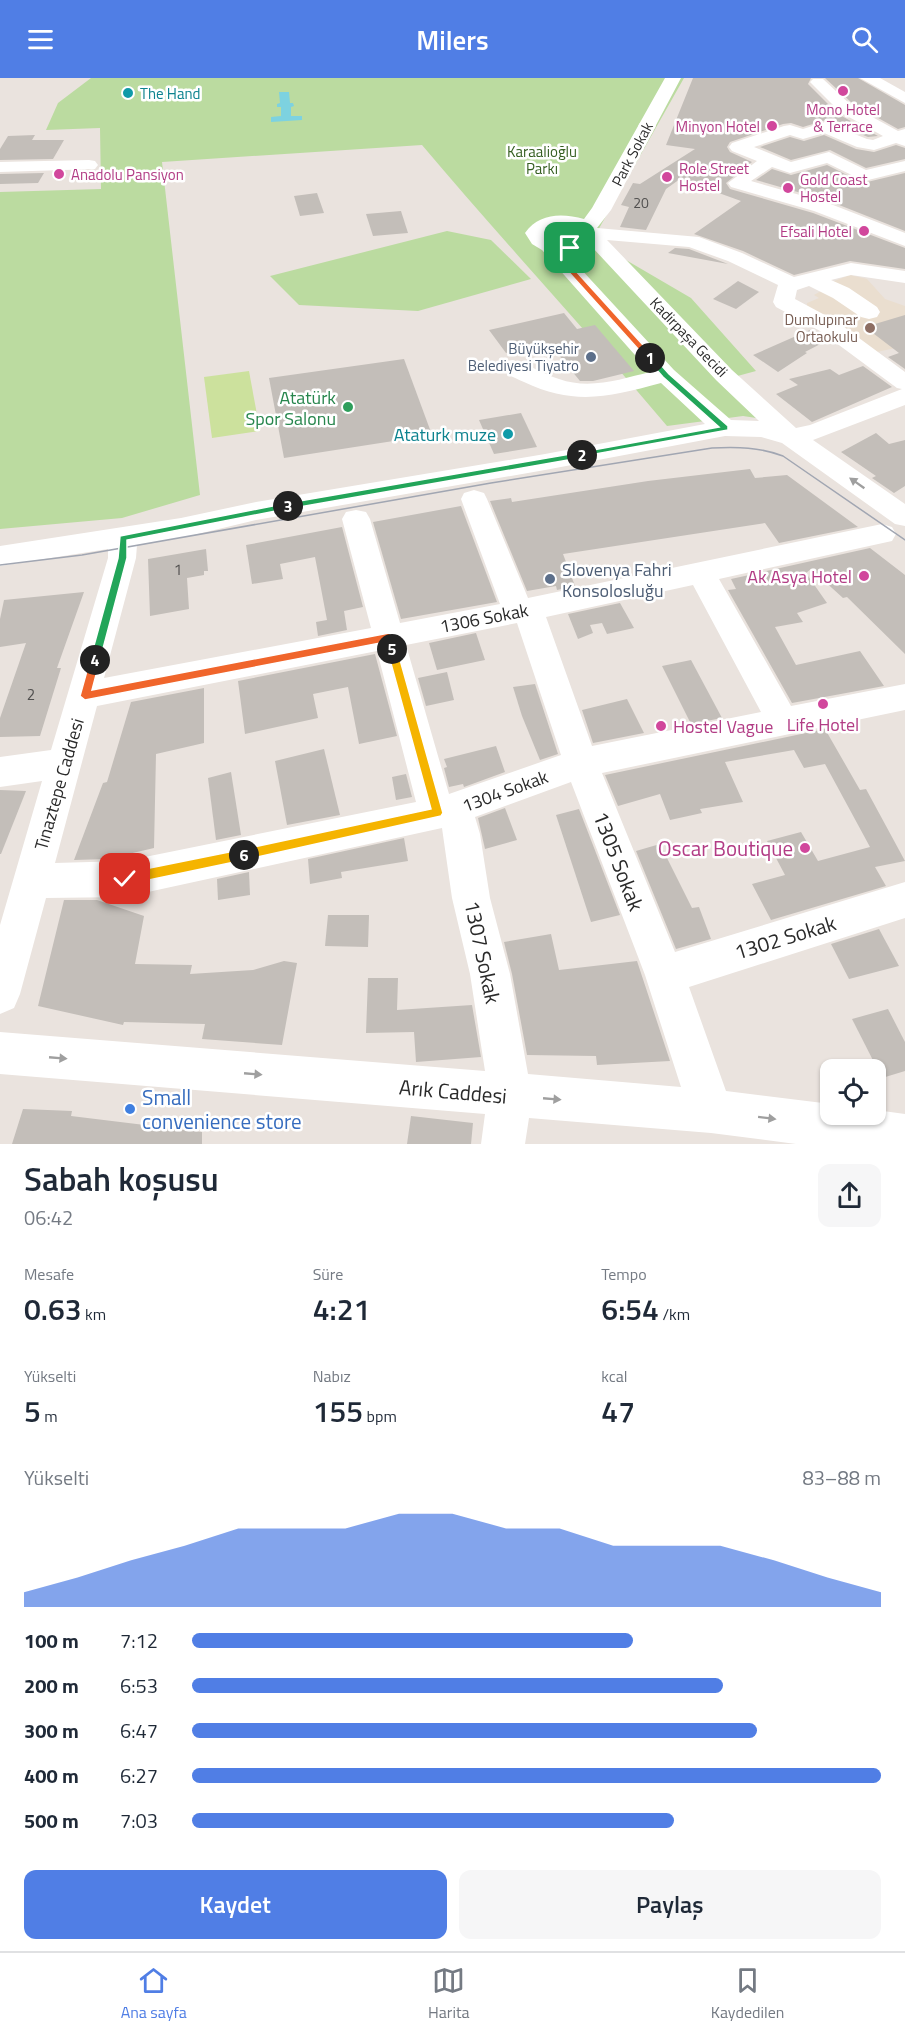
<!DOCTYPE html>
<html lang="tr">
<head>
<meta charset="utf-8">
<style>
	:root { --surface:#fff; --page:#f6f6f7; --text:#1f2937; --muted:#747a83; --line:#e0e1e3; --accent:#507ee5 }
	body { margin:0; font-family:"Titillium Web",sans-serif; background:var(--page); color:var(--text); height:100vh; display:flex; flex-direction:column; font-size:22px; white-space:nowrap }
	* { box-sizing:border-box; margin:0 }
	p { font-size:20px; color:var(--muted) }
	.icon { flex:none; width:33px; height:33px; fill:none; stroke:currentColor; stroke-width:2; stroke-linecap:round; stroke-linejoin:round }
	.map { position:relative; height:1066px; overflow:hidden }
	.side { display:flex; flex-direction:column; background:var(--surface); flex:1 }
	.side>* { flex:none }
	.tools { position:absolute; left:820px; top:981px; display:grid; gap:12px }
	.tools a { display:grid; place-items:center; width:66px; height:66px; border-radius:12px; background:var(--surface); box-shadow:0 2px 4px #0004; font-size:30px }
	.pin { position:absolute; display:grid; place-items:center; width:51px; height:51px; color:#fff; margin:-26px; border-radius:12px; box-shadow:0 3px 9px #0006 }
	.km { position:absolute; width:30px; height:30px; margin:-15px; border-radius:50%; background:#222; color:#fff; font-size:16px; line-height:30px; text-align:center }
	.round { display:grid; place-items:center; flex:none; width:63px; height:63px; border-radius:12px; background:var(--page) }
	.overview { display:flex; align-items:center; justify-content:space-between; height:102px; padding:0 24px }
	h1 { font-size:33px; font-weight:600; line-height:45px }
	.stats { display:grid; grid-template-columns:repeat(3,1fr); gap:9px; height:102px; padding:6px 24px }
	.stats div { display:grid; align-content:center }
	.stats b { font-size:30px; font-weight:600 }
	.stats small { font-size:16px; font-weight:400 }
	.stats p { font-size:16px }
	.chart { height:168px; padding:12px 24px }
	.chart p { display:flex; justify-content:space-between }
	.chart svg { width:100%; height:108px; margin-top:6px; fill:var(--accent); opacity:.7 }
	.cta { display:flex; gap:12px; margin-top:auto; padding:12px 24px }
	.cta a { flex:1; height:69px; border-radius:12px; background:var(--accent); color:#fff; font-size:24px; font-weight:600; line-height:69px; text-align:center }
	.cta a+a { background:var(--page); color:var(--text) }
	ul { padding:0 24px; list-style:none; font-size:20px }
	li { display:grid; grid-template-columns:96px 72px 1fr; align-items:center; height:45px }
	li i { height:15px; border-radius:8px; background:var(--accent) }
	header { display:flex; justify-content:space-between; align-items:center; height:78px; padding:0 24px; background:var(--accent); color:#fff; font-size:27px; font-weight:600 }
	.tab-bar { display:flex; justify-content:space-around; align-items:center; height:84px; border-top:2px solid var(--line); background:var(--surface); font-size:16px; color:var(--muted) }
	.tab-bar a { display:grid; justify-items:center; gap:3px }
	.tab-bar .current { color:var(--accent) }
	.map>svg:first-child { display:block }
	.education { fill:#eadecf }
	.green { fill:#bbdba0 }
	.pitch { fill:#cce19d }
	.water { fill:#7dd2e0 }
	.building { fill:#c3beb9 }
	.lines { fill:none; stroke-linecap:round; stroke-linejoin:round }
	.minor { fill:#fff; fill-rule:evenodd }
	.tram { stroke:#a1a6b2; stroke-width:1.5 }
	.oneway { fill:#9f9f9f }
	.split-1 { fill:#f0652b; stroke:#fff; stroke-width:1.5 }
	.split-2 { fill:#22a559; stroke:#fff; stroke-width:1.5 }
	.split-3 { fill:#22a559; stroke:#fff; stroke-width:1.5 }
	.split-4 { fill:#22a559; stroke:#fff; stroke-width:1.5 }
	.split-5 { fill:#f0652b; stroke:#fff; stroke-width:1.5 }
	.split-6 { fill:#f5b400; stroke:#fff; stroke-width:1.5 }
	.split-7 { fill:#f5b400; stroke:#fff; stroke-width:1.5 }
	.hotel-dot { fill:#d1479c; stroke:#fff; stroke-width:2 }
	.culture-dot { fill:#0f9aa8; stroke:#fff; stroke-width:2 }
	.education-dot { fill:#8d6e63; stroke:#fff; stroke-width:2 }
	.service-dot { fill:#5c6f8a; stroke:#fff; stroke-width:2 }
	.leisure-dot { fill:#2e9e5b; stroke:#fff; stroke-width:2 }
	.shop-dot { fill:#3f7fe0; stroke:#fff; stroke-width:2 }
	.labels { text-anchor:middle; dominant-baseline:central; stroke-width:5; stroke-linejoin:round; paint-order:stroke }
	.far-number-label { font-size:14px; fill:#504f4e }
	.far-culture-label { font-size:15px; fill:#0d838f; stroke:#fff; text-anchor:start }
	.far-hotel-label { font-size:15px; fill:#b23c85; stroke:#fff; text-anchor:start }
	.far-park-label { font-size:15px; fill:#365f22; stroke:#fff }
	.far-street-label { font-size:15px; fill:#2a2a2a; stroke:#fff }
	.far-education-label { font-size:15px; fill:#785e54; stroke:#fff; text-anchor:end }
	.far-service-label { font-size:15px; fill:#4e5e75; stroke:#fff; text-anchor:end }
	.number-label { font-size:15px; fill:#504f4e }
	.leisure-label { font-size:18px; fill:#27864d; stroke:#fff; text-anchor:end }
	.culture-label { font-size:18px; fill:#0d838f; stroke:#fff; text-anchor:end }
	.service-label { font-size:18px; fill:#4e5e75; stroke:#fff; text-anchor:start }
	.hotel-label { font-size:18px; fill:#b23c85; stroke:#fff; text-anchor:end }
	.street-label { font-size:18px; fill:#2a2a2a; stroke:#fff }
	.near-hotel-label { font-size:21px; fill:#b23c85; stroke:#fff; text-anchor:end }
	.near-street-label { font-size:21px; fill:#2a2a2a; stroke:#fff }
	.near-shop-label { font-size:21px; fill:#366cbe; stroke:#fff; text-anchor:start }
</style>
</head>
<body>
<header><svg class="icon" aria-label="menu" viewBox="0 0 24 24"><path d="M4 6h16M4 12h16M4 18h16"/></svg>Milers<svg class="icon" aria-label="search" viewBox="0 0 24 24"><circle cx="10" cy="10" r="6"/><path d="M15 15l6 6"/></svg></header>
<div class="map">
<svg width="905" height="1066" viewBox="0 0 905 1066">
	<rect width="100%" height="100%" fill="#eae3de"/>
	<!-- education -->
	<polygon class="education" points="850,197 867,201 885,221 905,228 905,268 872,275 807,232 807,225 819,220 814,217 821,213 816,210"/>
	<!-- green -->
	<g class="green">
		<path d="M91,0H684L597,154L602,168L691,220L756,293L730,300L763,341L743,338L667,348C587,253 502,162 422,67L162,84L200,417L122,440L0,451V114L101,111L100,50L46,52L58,25Z"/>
		<polygon points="447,153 491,162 531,201 418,233 299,227 270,198"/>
	</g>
	<!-- pitch -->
	<polygon class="pitch" points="249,293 260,353 212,360 204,299"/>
	<!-- water -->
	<g class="water">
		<polygon points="279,14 289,14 290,25 293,25 294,28 291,29 291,38 302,38 302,42 271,44 271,39 281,38 281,29 277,29 277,26 280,25"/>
		<path d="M563,148L571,150L578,155L579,159C568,167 557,165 546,158L547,154L554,149Z"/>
	</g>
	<!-- building -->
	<g class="building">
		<polygon points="693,0 811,0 808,6 838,36 878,58 868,59 826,42 803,49 791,45 783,46 730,64 727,69 730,74 752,84 726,105 730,111 813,135 905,170 905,191 850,183 794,197 743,173 694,156 741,123 680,101 666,111 646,152 620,149 629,129 621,127 633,105 640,106 695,71 666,67"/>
		<polygon points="825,0 858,0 905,27 905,49 898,51 853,26"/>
		<polygon points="35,57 32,62 64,62 53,81 0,82 0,71 8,58"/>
		<polygon points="824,57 856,71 874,74 896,67 905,70 905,81 866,90 830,72 791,82 760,69 790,59 804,63"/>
		<polygon points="827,87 863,105 905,95 905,153 829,123 756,102 772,91 791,97"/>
		<polygon points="44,95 38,105 0,106 0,96"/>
		<polygon points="317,115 324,135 300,138 294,118"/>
		<polygon points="401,133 408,155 373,158 366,136"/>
		<polygon points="675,170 689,171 728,186 668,175"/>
		<polygon points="738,203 759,214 736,231 713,221"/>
		<polygon points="564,235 577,251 595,247 634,293 593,303 580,303 549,265 506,275 489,252"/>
		<polygon points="905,237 905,291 888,279 899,275 865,249"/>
		<polygon points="812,251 828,262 805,274 807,275 778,294 753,277"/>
		<polygon points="404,281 432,357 284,380 269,300"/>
		<polygon points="863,288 892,309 812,344 776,316 798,307 789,301 830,291 839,297"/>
		<polygon points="521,335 537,369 494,376 479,342"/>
		<polygon points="876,355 889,366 905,362 905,408 894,415 872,400 876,398 841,374"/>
		<polygon points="750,391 755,400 787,397 858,449 779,465 765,445 563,476 575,508 557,512 556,508 527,513 490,423 511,420 512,424 648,403"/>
		<polygon points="461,428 497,524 401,541 373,444"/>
		<polygon points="342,449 363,529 344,533 347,552 318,558 316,544 327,542 315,479 280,486 283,501 252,506 246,467"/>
		<polygon points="870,470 905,497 905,576 847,519 843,520 811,491 806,495 827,525 797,535 803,544 775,549 796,587 860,573 884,608 792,625 728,512 736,511 731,501"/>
		<polygon points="206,471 208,493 204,493 204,497 187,500 189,531 150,538 148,481"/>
		<polygon points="84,514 57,590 61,590 40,658 0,659 0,640 26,565 0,569 0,541 4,522"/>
		<polygon points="620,525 634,550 607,556 602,545 590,547 593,555 578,561 568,536"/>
		<polygon points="476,555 485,582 437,592 429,565"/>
		<polygon points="375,576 397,658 359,666 348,609 313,616 318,640 245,656 238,603"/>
		<polygon points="691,582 722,640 691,646 662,588"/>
		<polygon points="447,594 454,622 426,628 418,600"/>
		<polygon points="535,606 558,676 540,682 522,638 513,609"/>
		<polygon points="204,610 204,665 156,676 154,770 107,781 74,782 103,705 107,704 131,624"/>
		<polygon points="627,621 644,655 593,665 582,632"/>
		<polygon points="825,651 860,712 866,711 905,783 875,789 886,808 771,842 752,806 785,797 767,763 801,754 818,783 870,769 825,686 804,690 794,672 725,684 743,724 700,731 702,735 670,742 660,716 618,728 605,697"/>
		<polygon points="496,668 505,694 464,709 463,706 449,709 444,690 447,689 444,681"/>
		<polygon points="324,671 340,737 287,747 275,683"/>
		<polygon points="231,694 241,757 216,762 208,700"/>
		<polygon points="406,696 412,719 396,722 392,699"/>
		<polygon points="0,712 26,713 1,776 0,776"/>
		<polygon points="505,730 517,762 485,771 478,740"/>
		<polygon points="579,731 620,837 591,844 556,737"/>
		<polygon points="404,760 408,783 341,794 342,800 310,806 308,781"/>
		<polygon points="660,766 692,830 699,829 711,861 676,871 636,773"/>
		<polygon points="249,794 250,817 218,822 217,801"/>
		<polygon points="64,822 97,822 144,838 135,886 192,887 190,896 253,892 284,883 297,885 282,967 202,961 205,946 124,944 123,947 38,928"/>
		<polygon points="328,837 369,837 368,869 325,868"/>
		<polygon points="879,851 899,888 849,901 831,866"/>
		<polygon points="551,856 559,892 637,883 670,983 597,987 596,978 527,977 512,896 504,864"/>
		<polygon points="368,900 398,900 397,932 472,927 481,979 416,984 414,954 366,955"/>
		<polygon points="888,931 905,964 905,993 882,1000 852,941"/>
		<polygon points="23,1031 72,1033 71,1038 202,1054 202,1066 12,1066"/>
		<polygon points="411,1038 473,1045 471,1066 407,1066"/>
	</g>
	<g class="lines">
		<!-- minor -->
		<g class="minor">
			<path d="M665,0H681L611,132L597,150L699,159L742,175L794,199L851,185L905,193V205L851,197L831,202L849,210L877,229L880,234L877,239L869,241L861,239L833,220L809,208L797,212L795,221L836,243L905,294V327L813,362L905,426V448L895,446L782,365L761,359L725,358L545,392L256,442L181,460L137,467L136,480L104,600L371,550L342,441L346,434L356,432L366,434L370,441L400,545L500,526L461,421L464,415L474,412L484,415L487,421L528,520L882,446L892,449L896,456L892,463L719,501L791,628L905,606V632L602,695L675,874L905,804V840L689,909L726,1013L831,1026V1036H876V1032L905,1036V1066H796L711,1055L529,1040L525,1066H481L485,1036L0,996V954L485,993L470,896L452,820L442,750L125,819L46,820L20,916L14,930L0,936V847L42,703L0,709V679L51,672L108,480V471L0,488V468L181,440L256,424L545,376L705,346L661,305C609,319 575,328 524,304C515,300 506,297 500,289L504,284L512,282C529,286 543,296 559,301C590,312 621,301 650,294L542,172L532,166L525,155C539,135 562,135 584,141L592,130ZM555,149H570L578,153L580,159C568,167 554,166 545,155ZM607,162L689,169L728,183L778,207L773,224L776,229L820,253L897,310L902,311L810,347L796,350L732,292ZM592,169L716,302L759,343L731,342L674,292L567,176ZM693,507L761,634L592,668L546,539ZM517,545L561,677L449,716L406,567ZM377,573L416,724L125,783L55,785L97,628ZM571,704L645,897L681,1009L528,996L510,896L490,820L480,756L475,739Z"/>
			<polygon points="860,0 880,0 905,14 905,25"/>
			<polygon points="813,1 823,1 852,28 898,53 905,51 905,68 896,65 874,72 857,69 824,55 803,61 790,57 754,69 791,84 829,74 866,92 905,83 905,93 864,103 827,85 790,95 772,89 751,103 828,125 905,155 905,168 814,133 731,109 728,105 757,83 732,73 729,69 732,65 784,48 790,47 803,51 825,44 867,61 873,62 883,58 840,34 810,4"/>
			<polygon points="89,82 95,83 98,87 95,91 0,94 0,84"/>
		</g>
		<!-- tram -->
		<path class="tram" d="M0,487L82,477L491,405L712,370C738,369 759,369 783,378L905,462"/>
	</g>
	<!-- one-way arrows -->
	<defs><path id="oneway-solid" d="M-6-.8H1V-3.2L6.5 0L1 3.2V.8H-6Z" transform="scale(1.5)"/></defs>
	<g class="oneway">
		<use href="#oneway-solid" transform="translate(857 405) rotate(-145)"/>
		<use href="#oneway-solid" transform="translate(58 980) rotate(5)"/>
		<use href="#oneway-solid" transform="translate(253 996) rotate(5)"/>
		<use href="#oneway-solid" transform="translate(552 1021) rotate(5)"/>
		<use href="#oneway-solid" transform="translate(767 1040) rotate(7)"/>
	</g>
	<!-- split-1 -->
	<polygon class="split-1" points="546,166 573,169 570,172 555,170 653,278 653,282 648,282 546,169"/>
	<!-- split-2 -->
	<polygon class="split-2" points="648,278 653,278 669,296 728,348 728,352 579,379 578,377 582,374 719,349 663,299 648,282"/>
	<!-- split-3 -->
	<polygon class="split-3" points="582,374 586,377 585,379 288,431 283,428 288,425"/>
	<!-- split-4 -->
	<polygon class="split-4" points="288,425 292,428 291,430 127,462 127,480 100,582 98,585 91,585 90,582 118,480 120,458"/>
	<!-- split-5 -->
	<polygon class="split-5" points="389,555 394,559 397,571 392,575 388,574 385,564 85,622 80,618 90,582 95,578 100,582 92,612"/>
	<!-- split-6 -->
	<polygon class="split-6" points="392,567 397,571 443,735 441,738 244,782 240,781 240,773 244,771 431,731 387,571"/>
	<!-- split-7 -->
	<polygon class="split-7" points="244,771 250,777 244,782 125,807 119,801 125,795"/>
	<!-- markers -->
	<g class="hotel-dot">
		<circle cx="843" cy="13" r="6"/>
		<circle cx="772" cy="48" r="6"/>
		<circle cx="59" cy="96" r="6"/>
		<circle cx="667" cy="99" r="6"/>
		<circle cx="788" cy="110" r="6"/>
		<circle cx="864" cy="153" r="6"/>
		<circle cx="864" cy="498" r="6"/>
		<circle cx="823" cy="626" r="6"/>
		<circle cx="661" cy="648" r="6"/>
		<circle cx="805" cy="770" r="6"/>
	</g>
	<g class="culture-dot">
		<circle cx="128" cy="15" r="6"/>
		<circle cx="508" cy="356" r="6"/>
	</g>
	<circle class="education-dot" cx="870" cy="250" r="6"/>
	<g class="service-dot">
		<circle cx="591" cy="279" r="6"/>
		<circle cx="550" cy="501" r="6"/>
	</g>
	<circle class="leisure-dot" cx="348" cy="329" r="6"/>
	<circle class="shop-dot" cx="130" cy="1031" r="6"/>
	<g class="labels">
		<!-- far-number labels -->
		<g class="far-number-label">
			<text x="641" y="124">20</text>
		</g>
		<!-- far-culture labels -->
		<g class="far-culture-label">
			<text x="140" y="15">The Hand</text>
		</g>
		<!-- far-hotel labels -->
		<g class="far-hotel-label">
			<text x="843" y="31" text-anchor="middle">Mono Hotel<tspan x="843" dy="17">&amp; Terrace</tspan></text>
			<text x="760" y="48" text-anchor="end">Minyon Hotel</text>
			<text x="679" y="90">Role Street<tspan x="679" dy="17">Hostel</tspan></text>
			<text x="71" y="96">Anadolu Pansiyon</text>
			<text x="800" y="101">Gold Coast<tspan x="800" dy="17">Hostel</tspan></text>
			<text x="852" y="153" text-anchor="end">Efsali Hotel</text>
		</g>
		<!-- far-park labels -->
		<g class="far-park-label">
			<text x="542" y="73">Karaalioğlu<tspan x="542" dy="17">Parkı</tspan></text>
		</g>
		<!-- far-street labels -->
		<g class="far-street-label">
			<text transform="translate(632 76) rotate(-62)">Park Sokak</text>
			<text transform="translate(689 259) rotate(46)">Kadirpaşa Gecidi</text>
		</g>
		<!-- far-education labels -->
		<g class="far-education-label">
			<text x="858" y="241">Dumlupınar<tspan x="858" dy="17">Ortaokulu</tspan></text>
		</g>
		<!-- far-service labels -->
		<g class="far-service-label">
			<text x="579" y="270">Büyükşehir<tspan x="579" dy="17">Belediyesi Tiyatro</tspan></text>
		</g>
		<!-- number labels -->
		<g class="number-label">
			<text x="178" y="491">1</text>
			<text x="31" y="616">2</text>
		</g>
		<!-- leisure labels -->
		<g class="leisure-label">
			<text x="336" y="319">Atatürk<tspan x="336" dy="21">Spor Salonu</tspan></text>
		</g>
		<!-- culture labels -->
		<g class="culture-label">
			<text x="496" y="356">Ataturk muze</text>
		</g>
		<!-- service labels -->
		<g class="service-label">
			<text x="562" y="491">Slovenya Fahri<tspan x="562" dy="21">Konsolosluğu</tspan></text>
		</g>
		<!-- hotel labels -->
		<g class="hotel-label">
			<text x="852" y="498">Ak Asya Hotel</text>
			<text x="823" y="646" text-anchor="middle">Life Hotel</text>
			<text x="673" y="648" text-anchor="start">Hostel Vague</text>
		</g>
		<!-- street labels -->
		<g class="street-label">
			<text transform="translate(484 540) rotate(-11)">1306 Sokak</text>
			<text transform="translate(59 706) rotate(-74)">Tınaztepe Caddesi</text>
			<text transform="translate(505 713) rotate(-20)">1304 Sokak</text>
		</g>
		<!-- near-hotel labels -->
		<g class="near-hotel-label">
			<text x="793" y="770">Oscar Boutique</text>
		</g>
		<!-- near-street labels -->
		<g class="near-street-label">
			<text transform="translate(619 783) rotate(69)">1305 Sokak</text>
			<text transform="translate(785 859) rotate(-17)">1302 Sokak</text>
			<text transform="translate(483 874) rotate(78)">1307 Sokak</text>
			<text transform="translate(453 1013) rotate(5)">Arık Caddesi</text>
		</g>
		<!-- near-shop labels -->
		<g class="near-shop-label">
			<text x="142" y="1019">Small<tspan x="142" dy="24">convenience store</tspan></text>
		</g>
	</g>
</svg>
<div class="tools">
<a><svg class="icon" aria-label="locate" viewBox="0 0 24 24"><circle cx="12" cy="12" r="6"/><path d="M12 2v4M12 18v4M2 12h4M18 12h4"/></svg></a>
</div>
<div class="pin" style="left:570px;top:170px;background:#1e9e55"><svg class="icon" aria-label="arrive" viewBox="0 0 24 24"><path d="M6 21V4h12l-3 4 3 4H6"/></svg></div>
<div class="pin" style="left:125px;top:801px;background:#d93025"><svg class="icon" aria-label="check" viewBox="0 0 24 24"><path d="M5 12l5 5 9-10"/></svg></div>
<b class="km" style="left:650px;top:280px">1</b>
<b class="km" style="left:582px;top:377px">2</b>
<b class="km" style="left:288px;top:428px">3</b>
<b class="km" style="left:95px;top:582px">4</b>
<b class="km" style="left:392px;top:571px">5</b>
<b class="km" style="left:244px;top:777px">6</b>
</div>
<section class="side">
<div class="overview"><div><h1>Sabah koşusu</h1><p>06:42</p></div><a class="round"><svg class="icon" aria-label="share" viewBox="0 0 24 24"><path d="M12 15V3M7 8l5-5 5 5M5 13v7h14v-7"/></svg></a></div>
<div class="stats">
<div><p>Mesafe</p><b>0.63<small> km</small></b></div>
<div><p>Süre</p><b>4:21</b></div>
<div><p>Tempo</p><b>6:54<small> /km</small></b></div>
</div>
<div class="stats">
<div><p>Yükselti</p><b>5<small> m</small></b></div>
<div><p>Nabız</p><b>155<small> bpm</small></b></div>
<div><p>kcal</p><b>47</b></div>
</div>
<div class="chart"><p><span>Yükselti</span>83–88 m</p>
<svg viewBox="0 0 160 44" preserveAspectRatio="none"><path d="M0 44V38L10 32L20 25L30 19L40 12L50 12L60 12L70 6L80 6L90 12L100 12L110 19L120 19L130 19L140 25L150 32L160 38V44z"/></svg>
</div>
<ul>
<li><b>100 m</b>7:12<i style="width:64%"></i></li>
<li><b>200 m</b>6:53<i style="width:77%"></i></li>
<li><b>300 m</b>6:47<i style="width:82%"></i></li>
<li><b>400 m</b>6:27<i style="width:100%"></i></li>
<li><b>500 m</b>7:03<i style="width:70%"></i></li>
</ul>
<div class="cta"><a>Kaydet</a><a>Paylaş</a></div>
</section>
<nav class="tab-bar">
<a class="current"><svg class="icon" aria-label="home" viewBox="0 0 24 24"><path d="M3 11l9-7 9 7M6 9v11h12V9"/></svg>Ana sayfa</a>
<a><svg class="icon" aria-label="map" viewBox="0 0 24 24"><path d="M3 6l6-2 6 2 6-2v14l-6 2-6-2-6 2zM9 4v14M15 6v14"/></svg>Harita</a>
<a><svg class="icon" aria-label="saved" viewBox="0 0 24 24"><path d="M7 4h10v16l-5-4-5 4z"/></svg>Kaydedilen</a>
</nav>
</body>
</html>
